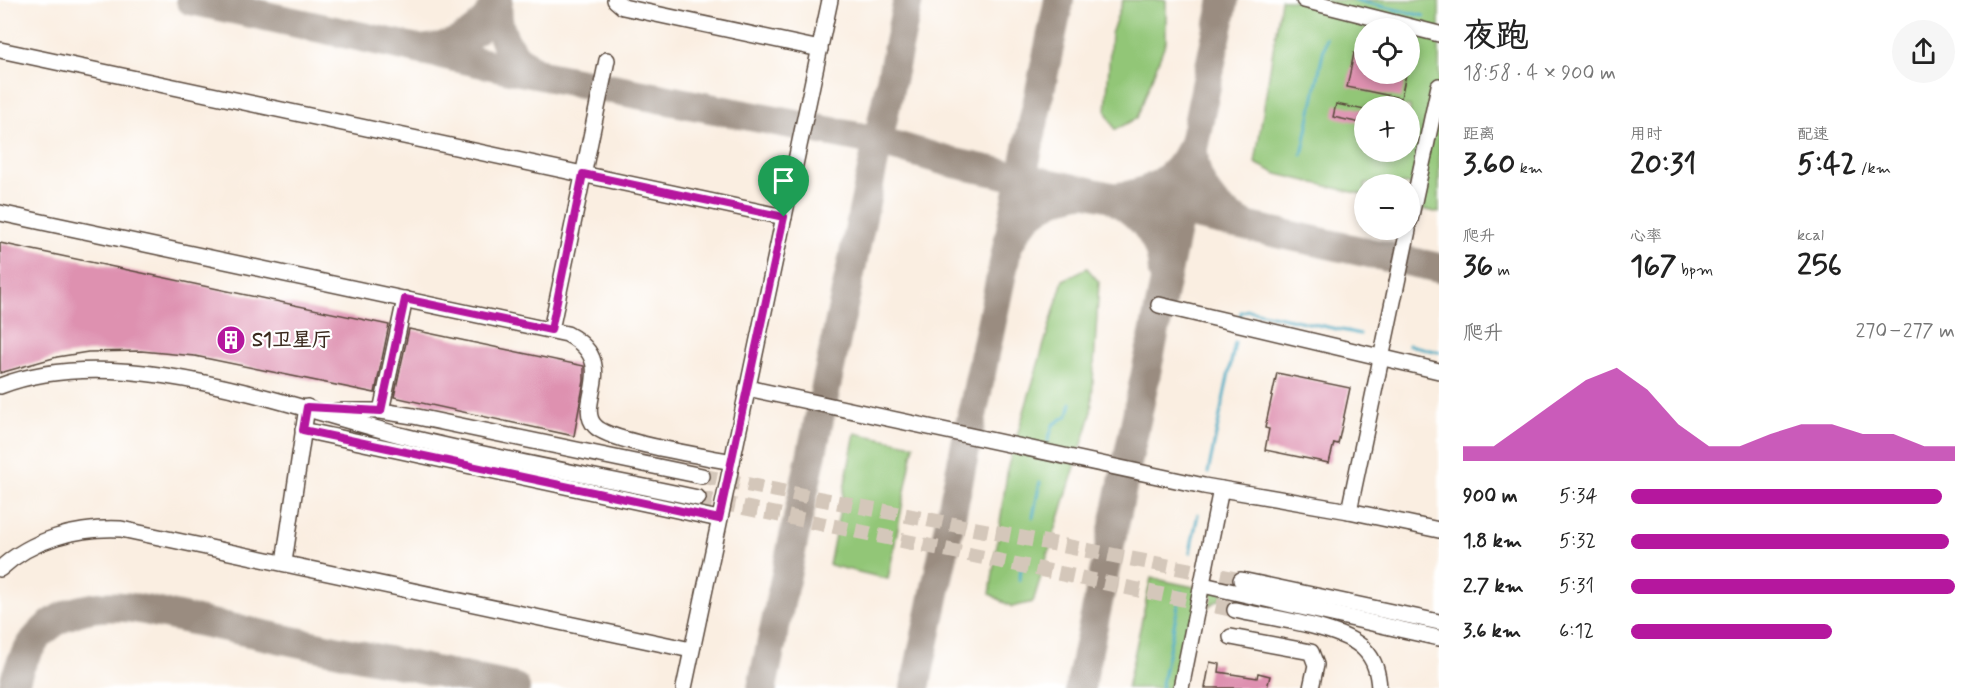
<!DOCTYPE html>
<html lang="zh">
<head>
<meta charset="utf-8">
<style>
	:root { --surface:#fff; --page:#f6f6f6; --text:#222; --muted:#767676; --accent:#b5179e }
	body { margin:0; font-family:Mynerve,"LXGW WenKai TC",sans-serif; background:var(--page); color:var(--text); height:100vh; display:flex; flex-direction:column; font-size:22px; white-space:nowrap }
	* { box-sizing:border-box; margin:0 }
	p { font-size:20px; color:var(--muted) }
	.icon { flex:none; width:33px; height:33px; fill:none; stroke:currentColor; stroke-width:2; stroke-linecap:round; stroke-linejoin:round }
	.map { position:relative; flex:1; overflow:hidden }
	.sheet { display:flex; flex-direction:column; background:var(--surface); width:540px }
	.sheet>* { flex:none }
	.tools { position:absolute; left:1354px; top:18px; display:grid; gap:12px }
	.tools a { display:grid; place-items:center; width:66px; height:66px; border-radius:50%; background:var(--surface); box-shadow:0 3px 9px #0003; font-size:30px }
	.pin { position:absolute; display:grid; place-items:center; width:51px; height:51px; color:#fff; margin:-62px -26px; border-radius:50% 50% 50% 0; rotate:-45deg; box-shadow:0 0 6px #0007 }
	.pin .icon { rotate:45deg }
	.round { display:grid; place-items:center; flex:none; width:63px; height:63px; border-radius:32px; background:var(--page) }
	.summary { display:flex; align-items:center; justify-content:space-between; height:102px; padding:0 24px }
	h1 { font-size:33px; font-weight:700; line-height:45px }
	.figures { display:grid; grid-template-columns:repeat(3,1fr); gap:9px; height:102px; padding:6px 24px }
	.figures div { display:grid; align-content:center }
	.figures b { font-size:30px; font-weight:700 }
	.figures small { font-size:16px; font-weight:400 }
	.figures p { font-size:16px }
	.chart { height:168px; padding:12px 24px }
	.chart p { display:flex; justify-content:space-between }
	.chart svg { width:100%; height:108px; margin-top:6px; fill:var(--accent); opacity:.7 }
	ul { padding:0 24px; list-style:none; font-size:20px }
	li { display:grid; grid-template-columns:96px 72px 1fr; align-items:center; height:45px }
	li i { height:15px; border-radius:8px; background:var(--accent) }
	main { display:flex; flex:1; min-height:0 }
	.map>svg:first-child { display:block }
	.green { fill:#92c677; stroke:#66784a; stroke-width:1.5; fill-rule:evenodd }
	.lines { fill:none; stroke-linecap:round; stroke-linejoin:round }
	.stream { stroke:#40a8c1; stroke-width:3 }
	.taxiway { stroke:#9a8c80; stroke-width:30 }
	.building { fill:#de91b0 }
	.minor-tunnel { stroke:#d4c7ba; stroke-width:15; stroke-dasharray:15 8; stroke-linecap:butt }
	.minor-casing { stroke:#58473b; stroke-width:18 }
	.minor { stroke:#fff; stroke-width:15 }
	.route-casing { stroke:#fff; stroke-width:12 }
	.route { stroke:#b5179e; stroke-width:8 }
	.labels { text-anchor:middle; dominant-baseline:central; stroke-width:4.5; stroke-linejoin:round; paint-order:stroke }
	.poi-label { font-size:20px; font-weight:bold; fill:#3b2a1e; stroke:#fff; text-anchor:start }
</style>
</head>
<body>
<main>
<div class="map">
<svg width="1439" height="688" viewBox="0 0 1439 688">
	<rect width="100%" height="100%" fill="#fff"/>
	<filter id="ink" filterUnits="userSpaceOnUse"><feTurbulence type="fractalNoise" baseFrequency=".0167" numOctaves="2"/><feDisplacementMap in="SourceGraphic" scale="12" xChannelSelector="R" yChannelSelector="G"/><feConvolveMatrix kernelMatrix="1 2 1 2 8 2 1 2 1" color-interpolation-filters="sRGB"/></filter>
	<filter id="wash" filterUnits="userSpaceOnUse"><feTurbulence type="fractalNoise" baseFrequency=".008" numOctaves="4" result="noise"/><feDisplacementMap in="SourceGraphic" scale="24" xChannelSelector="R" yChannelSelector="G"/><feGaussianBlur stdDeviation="1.35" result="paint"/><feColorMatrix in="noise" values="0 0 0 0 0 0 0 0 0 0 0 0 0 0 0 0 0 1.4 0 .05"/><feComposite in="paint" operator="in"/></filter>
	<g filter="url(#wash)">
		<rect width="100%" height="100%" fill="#faeee1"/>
		<!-- green -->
		<g class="green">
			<polygon points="1123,0 1166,0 1166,41 1137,118 1115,130 1106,112 1111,34"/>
			<path d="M1281,0H1439V213L1410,206V184H1365V195L1277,174L1255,163ZM1365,28H1410V74H1365ZM1365,106H1410V152H1365Z"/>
			<polygon points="1087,268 1099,282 1091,415 1033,602 1012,607 990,594 1008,466 1063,280"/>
			<polygon points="855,433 914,445 888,579 829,565"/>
			<path d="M1151,578L1223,593V598C1184,615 1181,651 1173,688H1127Z"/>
		</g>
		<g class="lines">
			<!-- stream -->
			<g class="stream">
				<polyline points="1354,0 1424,16"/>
				<polyline points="1302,155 1326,38"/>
				<polyline points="1239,320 1241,312 1248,310 1360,334"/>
				<polyline points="1409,345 1439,352"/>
				<polyline points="1048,441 1053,425 1068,415 1071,403"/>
				<polyline points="1208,473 1235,343"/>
				<polyline points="1033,517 1040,482"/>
				<polyline points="1190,552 1198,514"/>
				<polyline points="1019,580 1023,560"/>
				<polyline points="1161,688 1181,592"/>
			</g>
			<!-- taxiway -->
			<g class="taxiway">
				<polyline points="191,0 515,70 878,141 950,162 1439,268"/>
				<path d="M498,0C494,32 510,59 538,73"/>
				<path d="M428,49C458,47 486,29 497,0"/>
				<path d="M1193,152C1194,182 1213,211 1241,223"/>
				<path d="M1118,197C1149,194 1177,179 1190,150"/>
				<path d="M1117,201C1143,216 1163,241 1163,273"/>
				<path d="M1011,240C1024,211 1053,195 1085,191"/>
				<path d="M13,688C30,619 79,597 145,610L515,688"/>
				<polyline points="762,688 908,0"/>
				<polyline points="915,688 1059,0"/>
				<polyline points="1080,688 1224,0"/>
			</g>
		</g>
		<g id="blocks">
			<!-- building -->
			<g class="building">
				<polygon points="1354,53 1365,55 1365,74 1406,74 1401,98 1347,87"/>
				<polygon points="1336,104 1365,110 1365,124 1333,117"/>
				<polygon points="0,243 389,325 375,393 195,356 141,351 88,352 57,357 0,373"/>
				<polygon points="409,329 584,366 584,381 574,436 394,397"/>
				<polygon points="1277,373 1350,388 1338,444 1334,443 1329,463 1265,450 1269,429 1265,428"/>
				<polygon points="1210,662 1220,664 1219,672 1257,678 1258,673 1270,676 1267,688 1205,688"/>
			</g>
		</g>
	</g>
	<g filter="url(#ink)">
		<use href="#blocks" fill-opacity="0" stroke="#58473b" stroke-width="1.5"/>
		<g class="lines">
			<!-- minor-tunnel -->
			<g class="minor-tunnel">
				<polyline points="702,476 1241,580"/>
				<polyline points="698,498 1235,610"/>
			</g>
			<!-- minor casing -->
			<g class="minor-casing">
				<g id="minor">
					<polyline points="615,0 623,7 820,49"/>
					<polyline points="1304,0 1439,34"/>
					<polyline points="0,50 784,217"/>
					<path d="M0,213L567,334C622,363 574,404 595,426C609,442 705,456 732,462"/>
					<polyline points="1410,220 1439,86"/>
					<polyline points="1159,305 1439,371"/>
					<polyline points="551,330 607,60"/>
					<path d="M0,386C120,340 286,406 404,436C501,460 600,477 698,498"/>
					<polyline points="747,388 1204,486 1349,511 1439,530"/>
					<polyline points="337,411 381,411 413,416 702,476"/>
					<polyline points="381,411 405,299"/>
					<polyline points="303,430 719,519"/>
					<polyline points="1349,511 1408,230"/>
					<polyline points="284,562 307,407"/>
					<path d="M0,569C32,539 78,527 121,529L691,650"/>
					<polyline points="1241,580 1439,622"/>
					<polyline points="1203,585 1439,638"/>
					<path d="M1235,610C1268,618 1342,626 1364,649C1375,660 1378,673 1379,688"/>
					<polyline points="1231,637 1311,652 1316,665 1311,688"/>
					<polyline points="684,688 830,0"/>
					<polyline points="1181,688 1221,489"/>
				</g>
			</g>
			<!-- minor -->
			<use href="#minor" class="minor"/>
		</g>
	</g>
	<g class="lines" filter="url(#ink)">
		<!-- route casing -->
		<g class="route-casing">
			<polygon id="route" points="583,174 784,217 719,519 303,430 307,407 381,411 405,299 551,330"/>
		</g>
		<!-- route -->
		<use href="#route" class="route"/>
	</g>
	<!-- icons -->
	<defs>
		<g id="building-disc" transform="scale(1.5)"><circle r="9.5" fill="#b5179e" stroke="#fff"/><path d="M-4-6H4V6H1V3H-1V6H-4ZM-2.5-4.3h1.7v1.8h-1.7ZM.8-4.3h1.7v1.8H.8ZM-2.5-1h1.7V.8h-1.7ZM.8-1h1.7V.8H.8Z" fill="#fff"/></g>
	</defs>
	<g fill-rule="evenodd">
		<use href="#building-disc" x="231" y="340"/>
	</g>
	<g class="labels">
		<!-- poi labels -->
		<g class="poi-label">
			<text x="252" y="340">S1卫星厅</text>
		</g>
	</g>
</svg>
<div class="tools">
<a><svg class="icon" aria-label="locate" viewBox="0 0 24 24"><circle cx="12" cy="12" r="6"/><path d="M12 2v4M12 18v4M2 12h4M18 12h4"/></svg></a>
<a>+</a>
<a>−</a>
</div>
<div class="pin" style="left:784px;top:217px;background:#1e9e55"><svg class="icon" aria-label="arrive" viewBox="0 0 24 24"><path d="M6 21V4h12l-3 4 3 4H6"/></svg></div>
</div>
<section class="sheet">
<div class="summary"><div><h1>夜跑</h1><p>18:58 · 4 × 900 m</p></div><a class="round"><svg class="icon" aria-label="share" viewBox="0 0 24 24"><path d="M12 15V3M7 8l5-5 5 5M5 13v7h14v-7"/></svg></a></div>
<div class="figures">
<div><p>距离</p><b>3.60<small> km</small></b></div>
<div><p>用时</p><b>20:31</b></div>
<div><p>配速</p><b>5:42<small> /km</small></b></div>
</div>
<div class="figures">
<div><p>爬升</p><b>36<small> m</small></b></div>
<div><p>心率</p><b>167<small> bpm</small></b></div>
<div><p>kcal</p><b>256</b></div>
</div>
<div class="chart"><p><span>爬升</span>270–277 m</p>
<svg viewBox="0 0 160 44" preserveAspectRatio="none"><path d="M0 44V38L10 38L20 29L30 20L40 11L50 6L60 15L70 29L80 38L90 38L100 33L110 29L120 29L130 33L140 33L150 38L160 38V44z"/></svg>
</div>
<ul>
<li><b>900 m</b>5:34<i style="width:96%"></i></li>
<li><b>1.8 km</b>5:32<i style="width:98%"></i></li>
<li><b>2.7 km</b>5:31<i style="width:100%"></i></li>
<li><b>3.6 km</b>6:12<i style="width:62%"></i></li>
</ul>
</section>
</main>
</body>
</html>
